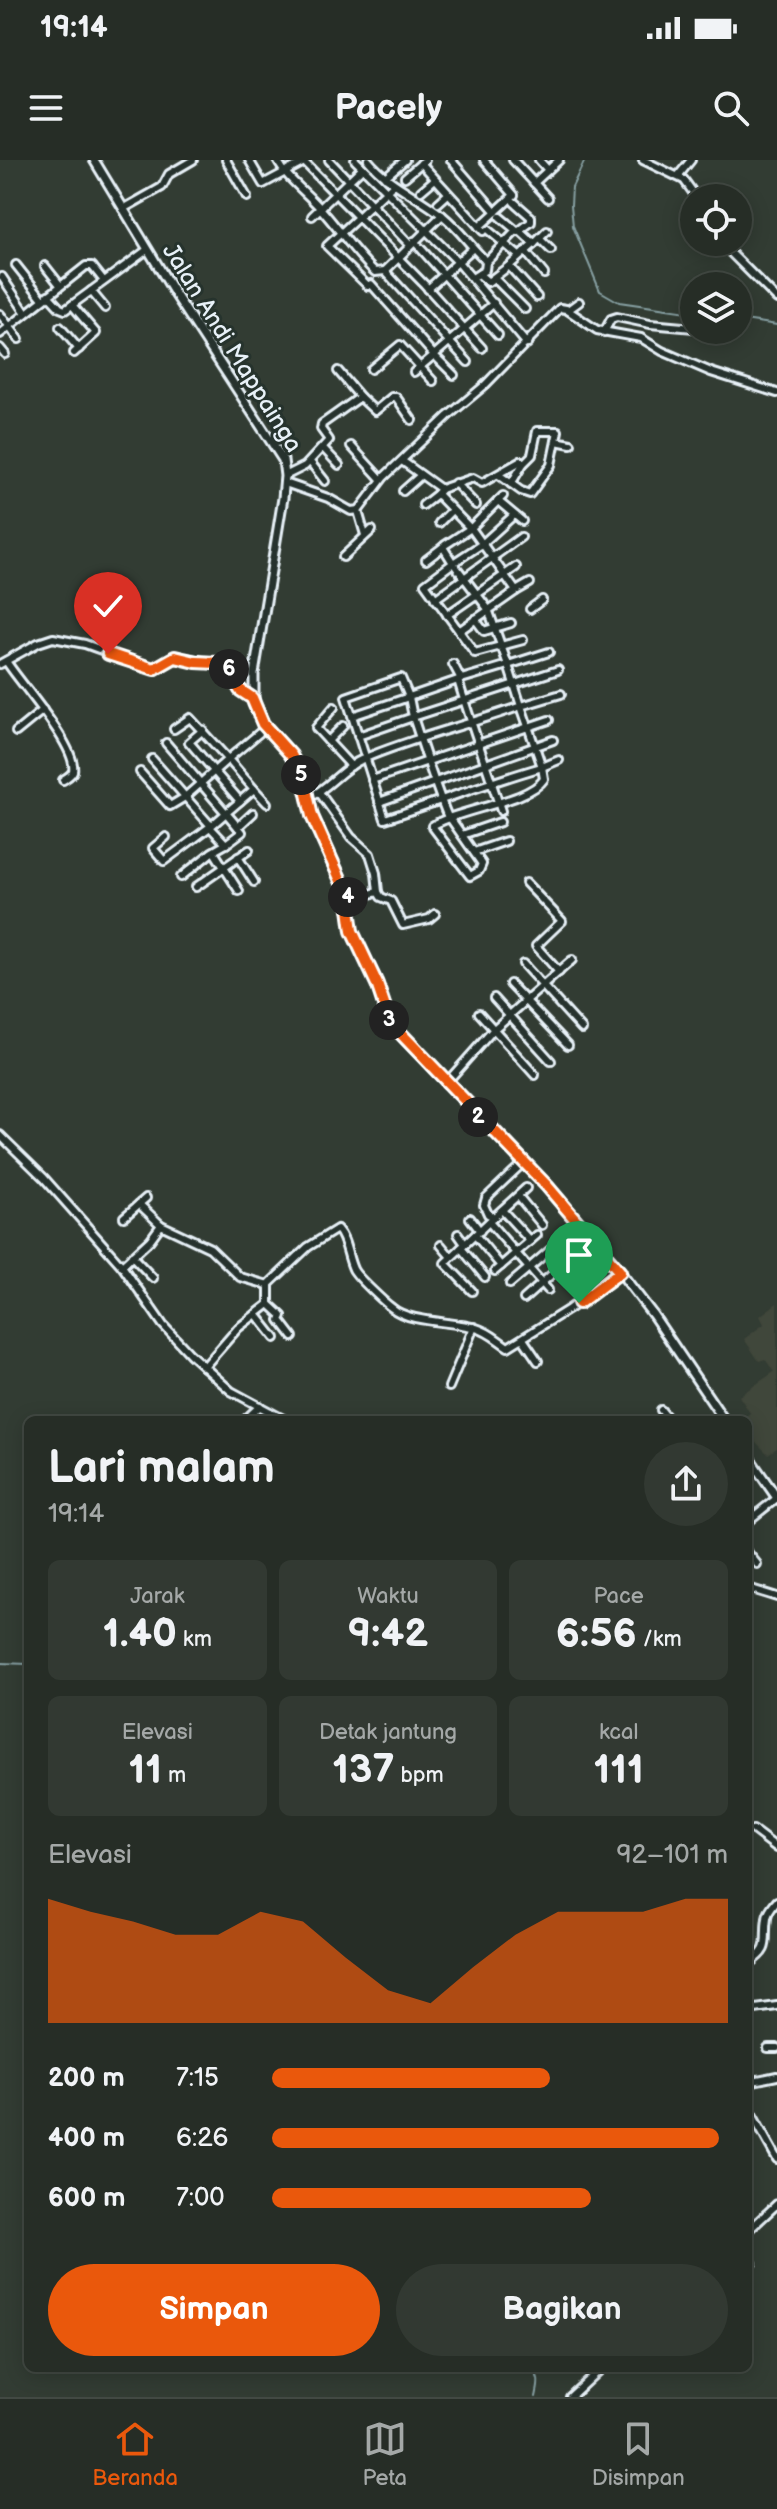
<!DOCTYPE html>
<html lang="id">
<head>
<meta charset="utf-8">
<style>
	:root { --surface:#262d26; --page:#323932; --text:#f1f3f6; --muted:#a4a8a7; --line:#424943; --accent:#ea580c }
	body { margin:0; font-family:"Balsamiq Sans",sans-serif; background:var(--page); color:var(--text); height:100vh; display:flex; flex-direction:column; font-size:30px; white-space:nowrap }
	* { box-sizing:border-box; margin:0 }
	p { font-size:26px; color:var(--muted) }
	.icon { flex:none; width:44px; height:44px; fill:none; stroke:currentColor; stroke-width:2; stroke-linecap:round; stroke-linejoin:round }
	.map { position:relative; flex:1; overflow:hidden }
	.details { position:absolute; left:24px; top:1256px; width:728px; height:956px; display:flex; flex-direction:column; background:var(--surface); border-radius:12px; box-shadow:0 4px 20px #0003,0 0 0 2px var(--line) }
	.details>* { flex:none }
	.tools { position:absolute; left:680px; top:24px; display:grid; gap:16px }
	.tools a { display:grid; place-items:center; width:72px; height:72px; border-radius:50%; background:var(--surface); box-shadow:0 4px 20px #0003,0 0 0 2px var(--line); font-size:40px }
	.pin { position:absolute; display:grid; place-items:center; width:68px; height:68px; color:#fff; margin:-82px -34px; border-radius:50% 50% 50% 0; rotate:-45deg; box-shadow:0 0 8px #0007 }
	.pin .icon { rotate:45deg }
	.km { position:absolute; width:40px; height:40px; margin:-20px; border-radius:50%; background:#222; color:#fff; font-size:22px; line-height:40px; text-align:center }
	.round { display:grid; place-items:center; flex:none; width:84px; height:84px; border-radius:42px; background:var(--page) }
	.overview { display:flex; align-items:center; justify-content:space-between; height:136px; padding:0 24px }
	h1 { font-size:44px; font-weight:700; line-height:60px }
	.stats { display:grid; grid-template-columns:repeat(3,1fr); gap:12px; height:136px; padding:8px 24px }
	.stats div { display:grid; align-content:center; border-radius:12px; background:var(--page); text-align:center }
	.stats b { font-size:40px; font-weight:700 }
	.stats small { font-size:22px; font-weight:400 }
	.stats p { font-size:22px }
	.chart { height:224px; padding:16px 24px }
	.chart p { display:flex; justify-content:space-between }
	.chart svg { width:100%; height:144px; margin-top:8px; fill:var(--accent); opacity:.7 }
	.cta { display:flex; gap:16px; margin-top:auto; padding:16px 24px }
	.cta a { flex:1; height:92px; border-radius:48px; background:var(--accent); color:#fff; font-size:32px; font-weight:700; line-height:92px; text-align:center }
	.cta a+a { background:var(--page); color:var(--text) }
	ul { padding:0 24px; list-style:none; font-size:26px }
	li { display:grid; grid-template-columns:128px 96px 1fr; align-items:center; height:60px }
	li i { height:20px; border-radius:10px; background:var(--accent) }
	.status { display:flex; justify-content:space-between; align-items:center; height:56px; padding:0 40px; background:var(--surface); direction:ltr }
	.status svg { height:22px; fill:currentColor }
	header { display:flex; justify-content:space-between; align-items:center; height:104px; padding:0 24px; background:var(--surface); font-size:36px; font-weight:700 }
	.menu { display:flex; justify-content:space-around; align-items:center; height:112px; border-top:2px solid var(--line); background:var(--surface); font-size:22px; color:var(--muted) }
	.menu a { display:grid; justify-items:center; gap:4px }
	.menu .on { color:var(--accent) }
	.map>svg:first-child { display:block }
	.built { fill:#40463a }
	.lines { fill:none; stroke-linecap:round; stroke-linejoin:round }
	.stream { stroke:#87a0a3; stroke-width:2 }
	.minor-casing { stroke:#e8f1f8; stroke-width:12 }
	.major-casing { stroke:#e8f1f8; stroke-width:13 }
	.minor { stroke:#26332d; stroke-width:6 }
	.major { stroke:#26332d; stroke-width:7 }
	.route-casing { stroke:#fff; stroke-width:16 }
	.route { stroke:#ea580c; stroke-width:10 }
	.labels { text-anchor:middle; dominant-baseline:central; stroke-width:6; stroke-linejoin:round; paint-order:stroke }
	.street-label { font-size:24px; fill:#e8f1f8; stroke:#26332d }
</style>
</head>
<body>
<div class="status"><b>19:14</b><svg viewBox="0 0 49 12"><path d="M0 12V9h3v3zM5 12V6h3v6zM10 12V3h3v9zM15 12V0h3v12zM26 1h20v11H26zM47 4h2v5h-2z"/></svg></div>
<header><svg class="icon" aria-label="menu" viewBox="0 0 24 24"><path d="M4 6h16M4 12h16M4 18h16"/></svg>Pacely<svg class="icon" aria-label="search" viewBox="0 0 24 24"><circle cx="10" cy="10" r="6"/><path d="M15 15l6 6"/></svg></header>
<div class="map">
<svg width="777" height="2237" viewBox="0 0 777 2237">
	<rect width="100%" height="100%" fill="#323c33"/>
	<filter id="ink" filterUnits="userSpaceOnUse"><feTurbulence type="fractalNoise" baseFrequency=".0125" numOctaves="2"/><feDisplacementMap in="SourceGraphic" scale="16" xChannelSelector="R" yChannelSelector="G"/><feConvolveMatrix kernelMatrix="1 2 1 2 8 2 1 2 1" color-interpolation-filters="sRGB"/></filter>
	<g filter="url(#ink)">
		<!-- built -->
		<polygon class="built" points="777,1143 777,1288 768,1294 748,1274 748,1260 741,1260 750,1253 739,1236 774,1212 765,1199 759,1201 744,1179 764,1164 760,1156"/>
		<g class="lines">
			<!-- stream -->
			<g class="stream">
				<polyline points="585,0 572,27 571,45 573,66 600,131 619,142 694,153"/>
				<polyline points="738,159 777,165"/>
				<polyline points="0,1503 28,1504"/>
				<path d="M530,2208C541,2218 539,2223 536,2237"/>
			</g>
			<!-- minor casing -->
			<g class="minor-casing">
				<g id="minor">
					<polyline points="226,0 247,37"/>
					<polyline points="249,0 263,24 304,2 424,124 482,188"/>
					<path d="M277,0C287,19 306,32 320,48C339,69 354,92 375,112L385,111L468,202"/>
					<polyline points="329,0 410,85"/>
					<polyline points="355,0 458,102 527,184"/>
					<path d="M368,0C389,25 418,36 443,56C458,68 469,84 482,97L486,102L485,110L472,118"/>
					<polyline points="451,0 496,52"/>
					<polyline points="513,0 548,38"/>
					<polyline points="539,0 548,10"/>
					<polyline points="643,0 684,20 697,38"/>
					<polyline points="421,3 483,71"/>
					<polyline points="678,16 691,0"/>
					<polyline points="385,17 405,0"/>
					<polyline points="405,17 425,0"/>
					<polyline points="534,23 559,0"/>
					<polyline points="393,25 327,86 368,126 371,124 434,195 494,143"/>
					<polyline points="421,31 435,19"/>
					<polyline points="438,43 448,34"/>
					<polyline points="123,49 162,27 169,14 193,0"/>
					<polyline points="312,56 362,8"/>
					<polyline points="500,57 518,72 531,62 531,57 514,42"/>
					<polyline points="479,67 514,35 484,0"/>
					<polyline points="488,70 519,96"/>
					<polyline points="521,72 534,84 547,71"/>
					<polyline points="540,79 551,90"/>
					<polyline points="414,81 498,175"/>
					<polyline points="720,82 777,139"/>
					<polyline points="525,91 544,114"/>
					<polyline points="486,102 516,71"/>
					<polyline points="16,105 43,139"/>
					<polyline points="45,106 60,125"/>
					<polyline points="509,106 534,84"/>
					<polyline points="385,111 442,55"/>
					<polyline points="479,114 488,122 509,106 537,137"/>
					<polyline points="2,117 26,153"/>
					<polyline points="494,118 525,149"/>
					<polyline points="428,129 473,88"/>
					<polyline points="91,131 105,148"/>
					<polyline points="48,135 60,148 65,150 147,90"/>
					<polyline points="72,145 96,173 74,193"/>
					<polyline points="568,150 579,142"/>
					<polyline points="0,154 19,179"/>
					<polyline points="60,167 79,189"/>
					<polyline points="604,172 611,159 617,157 650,164 694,168"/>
					<polyline points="0,174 86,106 92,106 104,121"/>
					<polyline points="0,188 5,194"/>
					<polyline points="371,209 400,185 433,221"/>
					<polyline points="338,211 360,237"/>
					<polyline points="414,212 434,195 454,215"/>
					<polyline points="556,281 571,284"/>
					<polyline points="351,286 381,319"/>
					<polyline points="323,288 339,305"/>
					<polyline points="402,301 441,329 473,318 482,323 521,301"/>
					<polyline points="310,302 325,321"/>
					<polyline points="499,315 521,331 530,334 551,305 558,271 537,271 532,295 524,303"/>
					<polyline points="285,316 305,306 329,280 321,269 322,264 360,237 375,251 392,237 396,237 412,260"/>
					<polyline points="285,323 328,338 351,351 359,350 384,317 448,256 485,225 560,148 566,149 597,170 641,178 662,191 711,212 777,233"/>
					<polyline points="455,323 476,345"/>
					<polyline points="511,324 523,304 521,301"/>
					<polyline points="441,329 437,334 468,366"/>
					<polyline points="403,331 421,315"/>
					<polyline points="503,336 471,368 445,385 443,387 453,403 425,424 475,493 523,480"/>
					<polyline points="498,341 522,361"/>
					<polyline points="423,345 437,334"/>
					<polyline points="358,351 365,375"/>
					<polyline points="514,355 482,384 453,403 488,449 508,505 549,492"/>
					<polyline points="439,363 452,350"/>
					<polyline points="343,397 372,370"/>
					<polyline points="426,400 443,387"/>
					<polyline points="516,431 530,423"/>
					<polyline points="435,439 521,377"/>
					<polyline points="530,449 542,440"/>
					<polyline points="447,455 516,407"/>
					<polyline points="475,459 484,471 511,463"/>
					<polyline points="459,471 516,431 471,368"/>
					<path d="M6,501C19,522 78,587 73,611C71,616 67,617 63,620"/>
					<path d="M0,504L38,483L53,478L85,484L154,509L175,497C185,498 224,503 229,509C239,521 237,531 252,538"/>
					<polyline points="453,504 461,519"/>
					<polyline points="334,547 316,568 351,606"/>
					<path d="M352,556L409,537L401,518L346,537L385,659C438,642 489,622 542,607L544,619C529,642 458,649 432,666L470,716L479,711L482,704L450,658L447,655C434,623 424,590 413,557L558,510"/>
					<polyline points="203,570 189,582 240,641"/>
					<polyline points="16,572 43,550"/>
					<polyline points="358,576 413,557 409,537 458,520"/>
					<polyline points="328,581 343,566"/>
					<polyline points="166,583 238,667 253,653"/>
					<polyline points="152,599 211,666 254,629 228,599 265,568"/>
					<polyline points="559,600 542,607 521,546 561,534"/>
					<polyline points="140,612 170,646 185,637 228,599 190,558 174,569"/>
					<polyline points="372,620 549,560"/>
					<polyline points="254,629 267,643"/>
					<polyline points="319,632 351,677 370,694 376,713 378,732 349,739"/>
					<path d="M308,638C329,628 342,608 363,599C414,577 469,565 521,546L508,505L458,520C471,564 487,607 501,651"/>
					<polyline points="379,642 553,580"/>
					<polyline points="210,667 226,684 242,672 238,667"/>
					<polyline points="462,675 500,662"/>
					<polyline points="166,677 153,688 164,701 211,666"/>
					<polyline points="214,692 239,731"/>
					<polyline points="474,692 506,681"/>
					<polyline points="238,697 254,722"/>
					<polyline points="181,717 212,692 226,684"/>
					<polyline points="526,723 562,761 536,786 559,812"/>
					<polyline points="196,727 249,690"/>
					<polyline points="378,732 381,737 391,741 403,765 429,759 435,754"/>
					<polyline points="523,804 582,869"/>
					<polyline points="510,824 568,885"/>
					<polyline points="494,838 551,901"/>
					<polyline points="479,853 535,915"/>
					<polyline points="446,923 494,869 572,800"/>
					<polyline points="0,975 44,1018 122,1106 163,1165 190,1194 231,1231 285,1260"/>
					<polyline points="524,1002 486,1038 484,1045 488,1054 494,1057 526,1028"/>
					<polyline points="518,1036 542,1065"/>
					<polyline points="502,1050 530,1081"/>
					<polyline points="124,1057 146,1038"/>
					<polyline points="470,1058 480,1071"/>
					<polyline points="489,1062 548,1130"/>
					<polyline points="161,1065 210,1088 240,1117 268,1125"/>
					<polyline points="458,1074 465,1084"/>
					<polyline points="475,1075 501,1106"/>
					<polyline points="441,1085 451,1097"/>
					<polyline points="461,1088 485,1117"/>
					<polyline points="132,1096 153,1118"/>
					<polyline points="122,1106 150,1080 161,1065 139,1044"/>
					<polyline points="495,1111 537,1075"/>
					<polyline points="510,1124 550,1090"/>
					<polyline points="472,1131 445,1103 494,1057"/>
					<polyline points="524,1139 561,1106"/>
					<polyline points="269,1144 282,1156 280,1160 293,1177"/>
					<polyline points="256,1154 275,1178"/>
					<polyline points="523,1179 538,1201"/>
					<path d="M204,1207L238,1168L269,1144V1124L308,1087L337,1069C347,1080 347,1096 353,1109C356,1116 385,1143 392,1148C409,1163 454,1161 476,1168C490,1172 497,1180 508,1187L569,1149L620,1112"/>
					<polyline points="449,1227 474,1167"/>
					<polyline points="661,1250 669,1260"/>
					<polyline points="245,1260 260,1246"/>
					<polyline points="748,1361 777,1338"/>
					<polyline points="748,1393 757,1404"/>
					<polyline points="748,1428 777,1437"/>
					<polyline points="753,1670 777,1688"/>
					<path d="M748,1804C773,1788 763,1782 767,1758C768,1751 773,1746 777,1741"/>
					<polyline points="748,1850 777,1846"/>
					<polyline points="768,1888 777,1888"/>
					<polyline points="748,1922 777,1916"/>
					<polyline points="748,1947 777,1999"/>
					<polyline points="748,2071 777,2044"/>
					<polyline points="748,2107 752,2103"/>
					<polyline points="570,2237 601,2208"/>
				</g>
			</g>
			<!-- major casing -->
			<g class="major-casing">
				<g id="major">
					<polyline points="94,0 175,134 283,300 285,316 283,338 254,514 254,545 263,564 287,590 304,621 312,656 347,734 352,771 376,820 385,853 401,875 547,1026 620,1112 653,1155 724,1260"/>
					<polyline points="748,1296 777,1338"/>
				</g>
			</g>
			<!-- minor -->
			<use href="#minor" class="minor"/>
			<!-- major -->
			<use href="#major" class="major"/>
		</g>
	</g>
	<g class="lines" filter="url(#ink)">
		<!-- route casing -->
		<g class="route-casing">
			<polyline id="route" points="108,494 154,509 175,497 196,502 217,503 228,508 240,530 252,538 263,564 291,595 304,621 312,656 347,734 352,771 377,824 390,862 547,1026 620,1112 579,1143"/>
		</g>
		<!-- route -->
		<use href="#route" class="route"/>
	</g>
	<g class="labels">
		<!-- street labels -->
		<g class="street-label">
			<text transform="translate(232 188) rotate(58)">Jalan Andi Mappainga</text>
		</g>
	</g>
</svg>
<div class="tools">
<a><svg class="icon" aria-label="locate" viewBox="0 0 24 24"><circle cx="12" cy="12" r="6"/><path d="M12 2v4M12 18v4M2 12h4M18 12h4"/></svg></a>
<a><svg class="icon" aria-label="layers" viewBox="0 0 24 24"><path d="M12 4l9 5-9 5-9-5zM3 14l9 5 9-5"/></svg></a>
</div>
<div class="pin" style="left:579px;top:1143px;background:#1e9e55"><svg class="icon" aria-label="arrive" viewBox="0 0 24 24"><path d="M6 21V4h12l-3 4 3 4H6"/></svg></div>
<div class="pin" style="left:108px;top:494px;background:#d93025"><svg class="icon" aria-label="check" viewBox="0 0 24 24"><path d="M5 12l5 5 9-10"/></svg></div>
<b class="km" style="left:478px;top:957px">2</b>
<b class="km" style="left:389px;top:860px">3</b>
<b class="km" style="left:348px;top:737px">4</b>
<b class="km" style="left:301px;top:615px">5</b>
<b class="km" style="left:229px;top:509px">6</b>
<section class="details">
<div class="overview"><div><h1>Lari malam</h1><p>19:14</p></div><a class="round"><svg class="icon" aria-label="share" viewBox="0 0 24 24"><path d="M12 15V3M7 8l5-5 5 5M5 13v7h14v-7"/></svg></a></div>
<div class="stats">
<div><p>Jarak</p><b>1.40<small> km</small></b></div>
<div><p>Waktu</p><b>9:42</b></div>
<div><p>Pace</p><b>6:56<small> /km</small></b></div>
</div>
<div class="stats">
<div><p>Elevasi</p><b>11<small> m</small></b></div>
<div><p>Detak jantung</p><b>137<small> bpm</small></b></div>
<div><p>kcal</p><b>111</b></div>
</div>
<div class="chart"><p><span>Elevasi</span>92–101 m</p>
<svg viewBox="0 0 160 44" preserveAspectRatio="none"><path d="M0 44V6L10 10L20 13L30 17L40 17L50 10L60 13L70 24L80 34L90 38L100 27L110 17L120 10L130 10L140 10L150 6L160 6V44z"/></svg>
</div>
<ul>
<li><b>200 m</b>7:15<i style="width:61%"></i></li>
<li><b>400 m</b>6:26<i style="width:98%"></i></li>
<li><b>600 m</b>7:00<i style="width:70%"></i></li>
</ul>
<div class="cta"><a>Simpan</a><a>Bagikan</a></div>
</section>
</div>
<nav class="menu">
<a class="on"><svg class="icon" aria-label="home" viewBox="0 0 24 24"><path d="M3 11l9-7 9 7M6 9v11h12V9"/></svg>Beranda</a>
<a><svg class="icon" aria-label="map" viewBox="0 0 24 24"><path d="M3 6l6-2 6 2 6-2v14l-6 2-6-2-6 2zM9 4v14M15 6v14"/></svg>Peta</a>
<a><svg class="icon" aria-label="saved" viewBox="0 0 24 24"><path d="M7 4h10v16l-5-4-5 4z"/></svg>Disimpan</a>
</nav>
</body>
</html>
